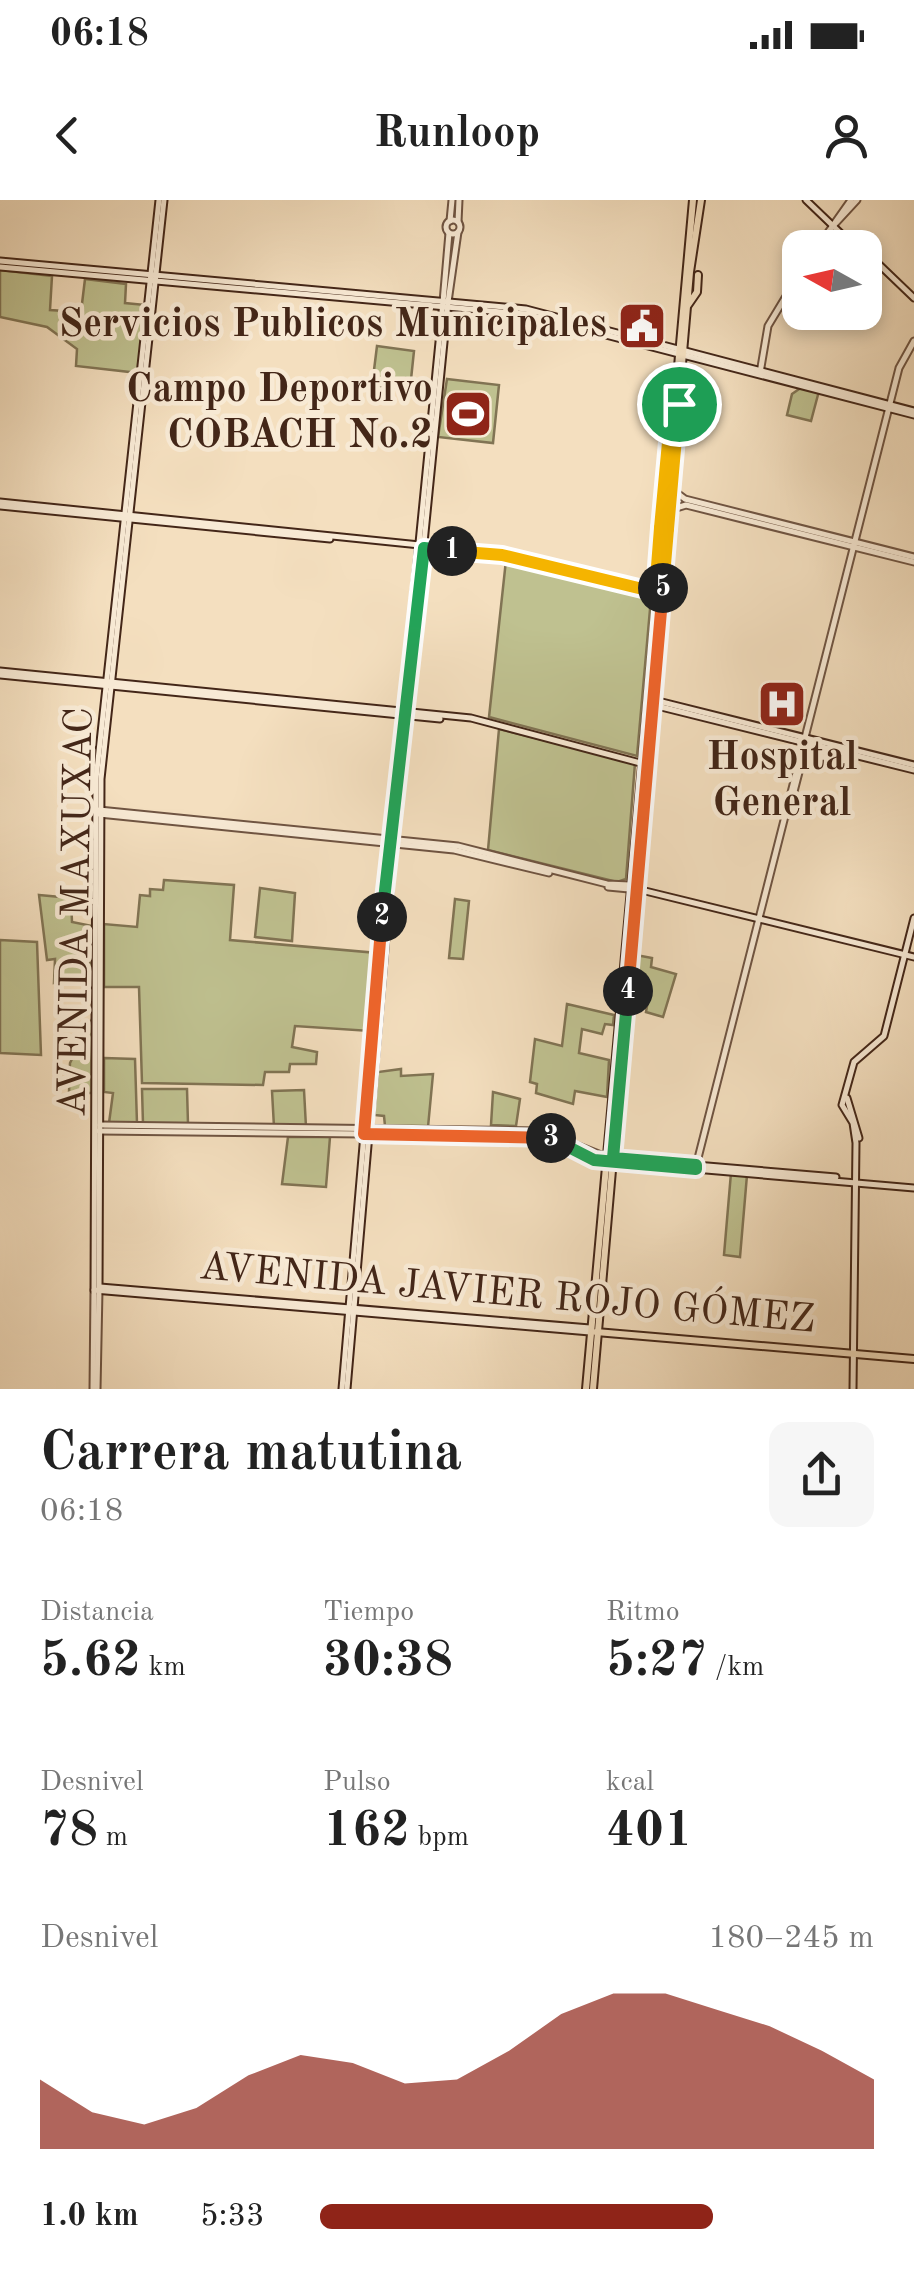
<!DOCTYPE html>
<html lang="es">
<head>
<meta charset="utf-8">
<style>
	:root { --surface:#fff; --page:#f6f6f6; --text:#222; --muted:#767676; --accent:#8f2418 }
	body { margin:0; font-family:"Old Standard TT",serif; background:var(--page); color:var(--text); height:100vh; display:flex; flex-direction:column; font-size:38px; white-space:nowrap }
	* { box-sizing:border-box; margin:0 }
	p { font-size:32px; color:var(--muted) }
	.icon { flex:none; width:55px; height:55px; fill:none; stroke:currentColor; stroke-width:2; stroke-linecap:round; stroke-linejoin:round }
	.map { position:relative; height:1189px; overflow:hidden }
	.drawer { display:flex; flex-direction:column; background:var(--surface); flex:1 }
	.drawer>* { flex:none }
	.needle { width:65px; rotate:278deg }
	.controls { position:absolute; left:782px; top:30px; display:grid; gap:20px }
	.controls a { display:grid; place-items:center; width:100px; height:100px; border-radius:20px; background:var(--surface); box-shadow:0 5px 15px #0003; font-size:50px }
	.pin { position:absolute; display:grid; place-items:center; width:85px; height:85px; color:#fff; margin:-42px; border:5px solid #fff; border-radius:50%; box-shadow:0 2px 10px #0007 }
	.km { position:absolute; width:50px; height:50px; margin:-25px; border-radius:50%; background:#222; color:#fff; font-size:28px; line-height:50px; text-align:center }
	.round { display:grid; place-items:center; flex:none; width:105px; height:105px; border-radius:20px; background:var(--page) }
	.head { display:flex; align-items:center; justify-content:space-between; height:170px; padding:0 40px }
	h1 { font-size:55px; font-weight:700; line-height:75px }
	.metrics { display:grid; grid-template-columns:repeat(3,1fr); gap:15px; height:170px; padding:10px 40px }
	.metrics div { display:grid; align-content:center }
	.metrics b { font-size:50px; font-weight:700 }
	.metrics small { font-size:28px; font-weight:400 }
	.metrics p { font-size:28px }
	.chart { height:280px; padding:20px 40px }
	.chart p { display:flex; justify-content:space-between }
	.chart svg { width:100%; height:180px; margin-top:10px; fill:var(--accent); opacity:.7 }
	ul { padding:0 40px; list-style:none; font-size:32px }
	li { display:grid; grid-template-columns:160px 120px 1fr; align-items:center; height:75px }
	li i { height:25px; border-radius:12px; background:var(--accent) }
	.status { display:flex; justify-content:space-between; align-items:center; height:70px; padding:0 50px; background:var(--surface); direction:ltr }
	.status svg { height:28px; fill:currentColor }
	header { display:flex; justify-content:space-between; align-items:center; height:130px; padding:0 40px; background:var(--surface); font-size:45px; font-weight:700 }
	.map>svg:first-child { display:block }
	.green { fill:#bfc190; stroke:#817454; stroke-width:2.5 }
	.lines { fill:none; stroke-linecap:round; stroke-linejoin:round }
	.tertiary-casing { stroke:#6f5442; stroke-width:9 }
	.secondary-casing { stroke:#432618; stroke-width:9 }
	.primary-casing { stroke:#432618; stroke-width:10 }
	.tertiary { stroke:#f8ead5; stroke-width:5 }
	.secondary { stroke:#f8ead5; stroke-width:5 }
	.primary { stroke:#f4dfbf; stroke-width:6 }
	.split-1-casing { stroke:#fff; stroke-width:20 }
	.split-2-casing { stroke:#fff; stroke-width:20 }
	.split-3-casing { stroke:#fff; stroke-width:20 }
	.split-4-casing { stroke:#fff; stroke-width:20 }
	.split-5-casing { stroke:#fff; stroke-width:20 }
	.split-6-casing { stroke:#fff; stroke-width:20 }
	.split-1 { stroke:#f5b400; stroke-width:12 }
	.split-2 { stroke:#22a559; stroke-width:12 }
	.split-3 { stroke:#f0652b; stroke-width:12 }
	.split-4 { stroke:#22a559; stroke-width:12 }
	.split-5 { stroke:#f0652b; stroke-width:12 }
	.split-6 { stroke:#f5b400; stroke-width:12 }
	.labels { text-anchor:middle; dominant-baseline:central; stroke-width:9; stroke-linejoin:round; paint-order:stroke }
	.poi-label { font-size:40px; font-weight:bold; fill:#432618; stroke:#f8ead5; text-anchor:end }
	.street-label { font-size:40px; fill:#432618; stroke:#f8ead5 }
</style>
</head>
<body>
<div class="status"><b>06:18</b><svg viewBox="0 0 49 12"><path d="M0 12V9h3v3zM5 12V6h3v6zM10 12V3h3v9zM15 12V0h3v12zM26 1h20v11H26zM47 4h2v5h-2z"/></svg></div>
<header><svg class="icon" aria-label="back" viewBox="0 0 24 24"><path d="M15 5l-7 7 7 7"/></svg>Runloop<svg class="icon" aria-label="person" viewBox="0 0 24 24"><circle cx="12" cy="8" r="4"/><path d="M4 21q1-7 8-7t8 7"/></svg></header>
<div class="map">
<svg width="914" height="1189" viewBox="0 0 914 1189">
	<rect width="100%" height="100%" fill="#f4dfbf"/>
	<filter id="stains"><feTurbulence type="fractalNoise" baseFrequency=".002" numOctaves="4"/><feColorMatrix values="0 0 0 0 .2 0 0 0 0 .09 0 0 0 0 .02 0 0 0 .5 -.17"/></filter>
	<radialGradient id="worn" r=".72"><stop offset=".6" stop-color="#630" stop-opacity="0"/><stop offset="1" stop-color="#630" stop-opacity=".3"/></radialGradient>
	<!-- green -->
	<g class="green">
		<polygon points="0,70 52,76 50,110 81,112 85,79 126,84 125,103 146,105 139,173 76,166 77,149 47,127 0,117"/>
		<polygon points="377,146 414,151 410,189 372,186"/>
		<polygon points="447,179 499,185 493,243 438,237"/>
		<polygon points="802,187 819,191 811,221 787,215 792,194"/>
		<polygon points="506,360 651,398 637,556 489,517"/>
		<polygon points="499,529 635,563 626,679 617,682 488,650"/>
		<polygon points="164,680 234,685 230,740 377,753 370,831 295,826 292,847 317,852 316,864 290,864 289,872 265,872 263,885 142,883 139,787 104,787 104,724 137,727 140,695 150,696 150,689 163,690"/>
		<polygon points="260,688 295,693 292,741 255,737"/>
		<polygon points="39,695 71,698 72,722 92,726 92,750 82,749 82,762 92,763 92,775 54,783 55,759 47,760"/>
		<polygon points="455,699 469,701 463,759 449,758"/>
		<polygon points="0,740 37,742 41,855 0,853"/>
		<polygon points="636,755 652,758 651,767 676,774 663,817 646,812 648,800 632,797"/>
		<polygon points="567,804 614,815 613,825 605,824 602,834 582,829 579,853 609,860 607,897 575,891 573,904 536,893 537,884 530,882 535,839 562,846"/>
		<polygon points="93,817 93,893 69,893 70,863"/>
		<polygon points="104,858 135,859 137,924 109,923 113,893 104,892"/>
		<polygon points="401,869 401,876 433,874 428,927 385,926 384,916 374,915 378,872"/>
		<polygon points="142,889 187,889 188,924 143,924"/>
		<polygon points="304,890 306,927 274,927 272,891"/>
		<polygon points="493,892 520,899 516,926 491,925"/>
		<polygon points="288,937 330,937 326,987 282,984"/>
		<polygon points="731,973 747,975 740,1057 724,1055"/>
	</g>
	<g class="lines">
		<!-- tertiary casing -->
		<g class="tertiary-casing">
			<g id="tertiary">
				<circle cx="453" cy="27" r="7"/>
				<polyline points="450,21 452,0"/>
				<polyline points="458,22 459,0"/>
				<polyline points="833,26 857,0"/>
				<polyline points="817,48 851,0"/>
				<polyline points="443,102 449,33"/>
				<polyline points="448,102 458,32"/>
				<polyline points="760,173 768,126 800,73"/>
				<polyline points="673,290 685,299 914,357"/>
				<polyline points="670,310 686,305 914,362"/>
				<polyline points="99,610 458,646 607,684 630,685"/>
				<polyline points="99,614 454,650 549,673"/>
				<polyline points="788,615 804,553"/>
				<polyline points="608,687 629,689"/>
				<polyline points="100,925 541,931 606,957"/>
				<polyline points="99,931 540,936 605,961"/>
				<polyline points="696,966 899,168 914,141"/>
				<polyline points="93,1189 94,1090"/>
				<polyline points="97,1189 99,1090"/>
			</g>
		</g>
		<!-- secondary casing -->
		<g class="secondary-casing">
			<g id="secondary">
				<polyline points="159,0 96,579 94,1090 590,1132"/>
				<polyline points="806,0 856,48"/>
				<polyline points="865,51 914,98"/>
				<polyline points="0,61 526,109 914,211"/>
				<polyline points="0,67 525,114 914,215"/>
				<polyline points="0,302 488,352 660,392"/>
				<polyline points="0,306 330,339"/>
				<polyline points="0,471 471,518 644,564"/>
				<polyline points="0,475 440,519"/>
				<polyline points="650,499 914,565"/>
				<polyline points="653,505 914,570"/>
				<polyline points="637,689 914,757"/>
				<polyline points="847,898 859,938"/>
				<polyline points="613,958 836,977"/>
				<polyline points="613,962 914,988"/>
				<polyline points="100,1087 590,1128"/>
				<polyline points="99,1090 101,579 164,0"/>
				<polyline points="342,1189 389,644 443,102"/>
				<polyline points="347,1189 394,644 448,102"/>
				<polyline points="853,1189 856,943 853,923 842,905 854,862 884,836 914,718"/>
			</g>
		</g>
		<!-- primary casing -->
		<g class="primary-casing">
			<g id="primary">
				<polyline points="688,105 697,92 698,75"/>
				<polyline points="596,1132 914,1159"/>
				<polyline points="586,1189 693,0"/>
				<polyline points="593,1189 690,72 701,0"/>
			</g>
		</g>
		<!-- tertiary -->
		<use href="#tertiary" class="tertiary"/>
		<!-- secondary -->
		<use href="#secondary" class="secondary"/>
		<!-- primary -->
		<use href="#primary" class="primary"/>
	</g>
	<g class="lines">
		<!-- split-1 casing -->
		<g class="split-1-casing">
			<polyline id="split-1" points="452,351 502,355 655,392 660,328 668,329 679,204"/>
		</g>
		<!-- split-2 casing -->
		<g class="split-2-casing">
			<polyline id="split-2" points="382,717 424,348 452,351"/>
		</g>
		<!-- split-3 casing -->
		<g class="split-3-casing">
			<polyline id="split-3" points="382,717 364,934 551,938"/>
		</g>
		<!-- split-4 casing -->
		<g class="split-4-casing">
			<polyline id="split-4" points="551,938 594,960 696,969 696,965 613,958 628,791"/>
		</g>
		<!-- split-5 casing -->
		<g class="split-5-casing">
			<polyline id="split-5" points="628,791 663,388"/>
		</g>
		<!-- split-6 casing -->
		<g class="split-6-casing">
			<polyline id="split-6" points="663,388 668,329 660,328 674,178 681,179 679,204"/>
		</g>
		<!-- split-1 -->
		<use href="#split-1" class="split-1"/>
		<!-- split-2 -->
		<use href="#split-2" class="split-2"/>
		<!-- split-3 -->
		<use href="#split-3" class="split-3"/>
		<!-- split-4 -->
		<use href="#split-4" class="split-4"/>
		<!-- split-5 -->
		<use href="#split-5" class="split-5"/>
		<!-- split-6 -->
		<use href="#split-6" class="split-6"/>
	</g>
	<!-- icons -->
	<defs>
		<g id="civic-square" transform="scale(2.5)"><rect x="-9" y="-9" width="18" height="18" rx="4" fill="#8f2418" stroke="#f8ead5"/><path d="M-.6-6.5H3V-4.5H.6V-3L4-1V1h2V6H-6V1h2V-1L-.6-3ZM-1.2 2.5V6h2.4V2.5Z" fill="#fff"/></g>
		<g id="stadium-square" transform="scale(2.5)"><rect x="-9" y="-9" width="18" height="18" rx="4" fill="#8f2418" stroke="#f8ead5"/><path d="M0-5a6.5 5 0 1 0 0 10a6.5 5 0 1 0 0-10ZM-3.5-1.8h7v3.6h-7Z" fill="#fff"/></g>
		<g id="hospital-square" transform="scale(2.5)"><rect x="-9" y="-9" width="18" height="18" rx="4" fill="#8f2418" stroke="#f8ead5"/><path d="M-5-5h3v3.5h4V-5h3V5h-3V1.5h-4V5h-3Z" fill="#fff"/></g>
	</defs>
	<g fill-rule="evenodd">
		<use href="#civic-square" x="642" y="126"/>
		<use href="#stadium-square" x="468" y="214"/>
		<use href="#hospital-square" x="782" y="504"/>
	</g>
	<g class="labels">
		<!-- poi labels -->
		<g class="poi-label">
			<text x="607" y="126">Servicios Publicos Municipales</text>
			<text x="433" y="191">Campo Deportivo<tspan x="433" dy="46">COBACH No.2</tspan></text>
			<text x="782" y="559" text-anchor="middle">Hospital<tspan x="782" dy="46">General</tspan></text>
		</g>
		<!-- street labels -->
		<g class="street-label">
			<text transform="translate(78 712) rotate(-89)">AVENIDA MAXUXAC</text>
			<text transform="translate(507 1095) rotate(5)">AVENIDA JAVIER ROJO GÓMEZ</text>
		</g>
	</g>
	<rect width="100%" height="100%" filter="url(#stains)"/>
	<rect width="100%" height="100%" fill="url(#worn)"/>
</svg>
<div class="controls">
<a><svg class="needle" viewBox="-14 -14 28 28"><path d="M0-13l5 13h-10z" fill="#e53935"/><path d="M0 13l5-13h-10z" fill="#767676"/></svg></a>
</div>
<div class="pin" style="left:679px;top:204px;background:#1e9e55"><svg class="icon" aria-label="arrive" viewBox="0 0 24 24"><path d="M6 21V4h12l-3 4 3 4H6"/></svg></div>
<b class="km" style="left:452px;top:351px">1</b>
<b class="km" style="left:382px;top:717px">2</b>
<b class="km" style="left:551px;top:938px">3</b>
<b class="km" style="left:628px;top:791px">4</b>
<b class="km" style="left:663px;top:388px">5</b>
</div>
<section class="drawer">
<div class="head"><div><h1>Carrera matutina</h1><p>06:18</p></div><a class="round"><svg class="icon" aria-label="share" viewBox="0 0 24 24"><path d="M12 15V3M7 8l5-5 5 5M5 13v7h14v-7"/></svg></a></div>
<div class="metrics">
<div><p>Distancia</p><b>5.62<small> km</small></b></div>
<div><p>Tiempo</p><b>30:38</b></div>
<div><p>Ritmo</p><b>5:27<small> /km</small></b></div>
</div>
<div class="metrics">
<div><p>Desnivel</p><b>78<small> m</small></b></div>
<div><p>Pulso</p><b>162<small> bpm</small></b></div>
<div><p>kcal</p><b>401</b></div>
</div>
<div class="chart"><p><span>Desnivel</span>180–245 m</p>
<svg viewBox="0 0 160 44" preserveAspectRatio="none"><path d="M0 44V27L10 35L20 38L30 34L40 26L50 21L60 23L70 28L80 27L90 20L100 11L110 6L120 6L130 10L140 14L150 20L160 27V44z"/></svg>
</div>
<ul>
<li><b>1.0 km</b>5:33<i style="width:71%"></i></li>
</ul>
</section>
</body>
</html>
